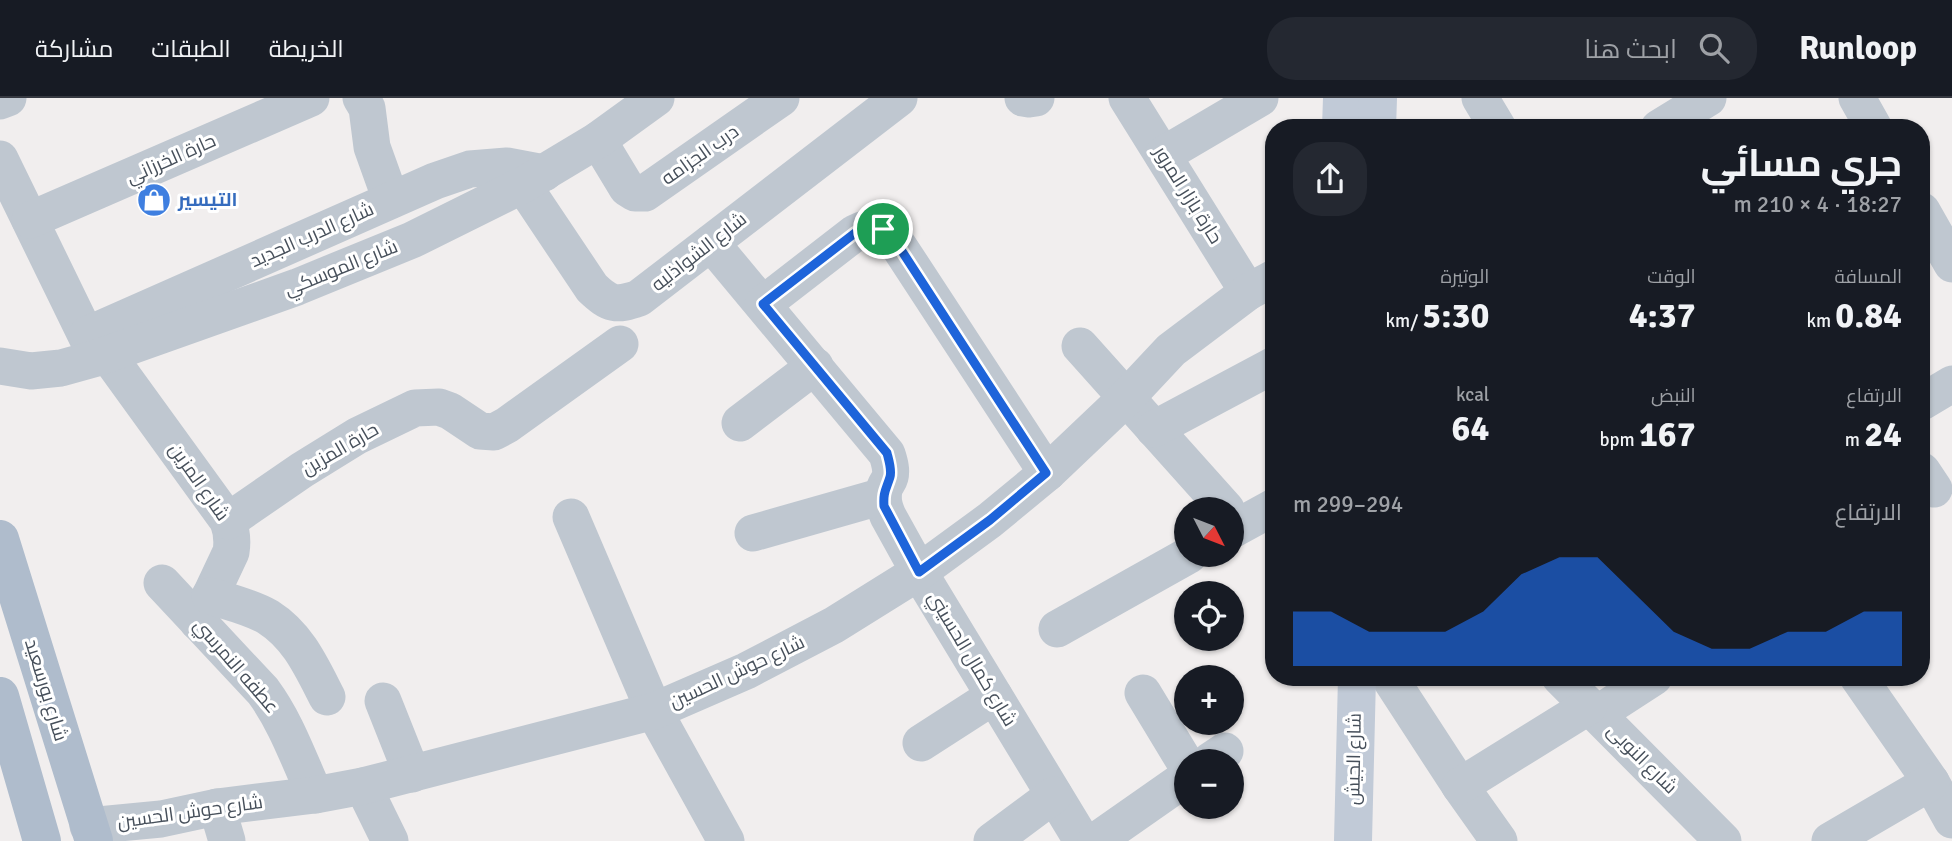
<!DOCTYPE html>
<html lang="ar">
<head>
<meta charset="utf-8">
<style>
	:root { --surface:#171b24; --page:#242831; --text:#f1f3f6; --muted:#9ea1a6; --line:#363941; --accent:#1e64da }
	body { margin:0; font-family:Signika,Cairo,sans-serif; background:var(--page); color:var(--text); direction:rtl; height:100vh; display:flex; flex-direction:column; font-size:26px; white-space:nowrap }
	* { box-sizing:border-box; margin:0 }
	p { font-size:23px; color:var(--muted) }
	.icon { flex:none; width:38px; height:38px; fill:none; stroke:currentColor; stroke-width:2; stroke-linecap:round; stroke-linejoin:round }
	.map { position:relative; flex:1; overflow:hidden; direction:ltr }
	.drawer { position:absolute; left:1265px; top:21px; width:665px; height:567px; display:flex; flex-direction:column; background:var(--surface); border-radius:28px; box-shadow:0 2px 5px #0004; direction:rtl }
	.drawer>* { flex:none }
	.needle { width:46px; rotate:132deg }
	.controls { position:absolute; left:1174px; top:399px; display:grid; gap:14px }
	.controls a { display:grid; place-items:center; width:70px; height:70px; border-radius:50%; background:var(--surface); box-shadow:0 2px 5px #0004; font-size:35px }
	.pin { position:absolute; display:grid; place-items:center; width:60px; height:60px; color:#fff; margin:-30px; border:4px solid #fff; border-radius:50%; box-shadow:0 2px 7px #0007 }
	.round { display:grid; place-items:center; flex:none; width:74px; height:74px; border-radius:28px; background:var(--page) }
	.summary { display:flex; align-items:center; justify-content:space-between; height:119px; padding:0 28px }
	h1 { font-size:38px; font-weight:700; line-height:52px }
	.metrics { display:grid; grid-template-columns:repeat(3,1fr); gap:10px; height:119px; padding:7px 28px }
	.metrics div { display:grid; align-content:center }
	.metrics b { font-size:35px; font-weight:700 }
	.metrics small { font-size:19px; font-weight:400 }
	.metrics p { font-size:19px }
	.chart { height:196px; padding:14px 28px }
	.chart p { display:flex; justify-content:space-between }
	.chart svg { width:100%; height:126px; margin-top:7px; fill:var(--accent); opacity:.7 }
	header { display:flex; align-items:center; gap:42px; box-sizing:border-box; height:98px; padding:0 35px; background:var(--surface); border-bottom:2px solid var(--line) }
	header strong { font-size:33px }
	nav { display:flex; gap:38px; margin-inline-start:auto; font-size:24px }
	.search { width:490px; height:63px; background:var(--page); display:flex; align-items:center; gap:18px; box-sizing:border-box; padding:0 24px; border-radius:28px; color:var(--muted); font-size:26px }
	.map>svg:first-child { display:block }
	.lines { fill:none; stroke-linecap:round; stroke-linejoin:round }
	.minor { stroke:#bfc7d0; stroke-width:37 }
	.secondary { stroke:#c1cad7; stroke-width:38 }
	.primary { stroke:#afbccc; stroke-width:38 }
	.route-casing { stroke:#fff; stroke-width:14 }
	.route { stroke:#1e64da; stroke-width:9 }
	.labels { text-anchor:middle; dominant-baseline:central; stroke-width:6; stroke-linejoin:round; paint-order:stroke }
	.street-label { font-size:19px; fill:#47505b; stroke:#fff }
	.shop-label { font-size:19px; font-weight:bold; fill:#366cbe; stroke:#fff; text-anchor:start }
</style>
</head>
<body>
<header>
<strong>Runloop</strong>
<div class="search"><svg class="icon" aria-label="search" viewBox="0 0 24 24"><circle cx="10" cy="10" r="6"/><path d="M15 15l6 6"/></svg>ابحث هنا</div>
<nav><a>الخريطة</a><a>الطبقات</a><a>مشاركة</a></nav>
</header>
<div class="map">
<svg width="1952" height="743" viewBox="0 0 1952 743">
	<rect width="100%" height="100%" fill="#f1eeee"/>
	<g class="lines">
		<!-- minor -->
		<g class="minor">
			<polyline points="361,0 367,10 372,49 391,102"/>
			<polyline points="1023,0 1029,1 1036,0"/>
			<polyline points="1127,0 1248,194"/>
			<polyline points="1480,0 1498,30"/>
			<polyline points="1857,0 1874,30"/>
			<polyline points="0,3 8,0"/>
			<polyline points="1659,30 1708,0"/>
			<polyline points="598,42 627,90 635,95 645,95 781,0"/>
			<polyline points="1163,57 1260,0"/>
			<polyline points="0,61 96,258"/>
			<path d="M523,87L592,190C610,207 616,208 639,200L899,0"/>
			<polyline points="1922,113 1952,166"/>
			<polyline points="30,122 311,0"/>
			<path d="M711,145L887,356C889,363 892,371 890,379C889,383 886,386 885,389C881,399 884,409 888,418L919,474L1078,736L1084,743"/>
			<path d="M763,206L855,135C873,126 880,128 894,141L1047,375"/>
			<polyline points="87,237 435,83 470,71 507,68 544,75"/>
			<polyline points="1080,248 1226,411"/>
			<path d="M107,256L228,423C232,434 233,442 231,454L198,524"/>
			<polyline points="0,268 31,273 61,270 97,260 297,189 412,142 523,87 598,42 656,0"/>
			<polyline points="1922,304 1952,286"/>
			<polyline points="740,325 815,268"/>
			<polyline points="1154,331 1274,267"/>
			<polyline points="1922,373 1934,391"/>
			<polyline points="571,419 654,613 726,743"/>
			<polyline points="228,423 302,372 357,338 415,310 439,309 450,313 480,333 494,334 507,327 620,246"/>
			<polyline points="1232,432 1274,409"/>
			<polyline points="753,435 883,398"/>
			<path d="M162,485L263,593C286,624 299,662 315,697"/>
			<path d="M210,498C229,504 251,509 268,519C298,538 311,568 327,599"/>
			<polyline points="1057,531 1189,457"/>
			<polyline points="1389,579 1460,688 1499,743"/>
			<polyline points="1560,579 1723,743"/>
			<polyline points="1858,579 1931,684 1952,722"/>
			<polyline points="1143,595 1186,666"/>
			<polyline points="383,603 412,676"/>
			<polyline points="1597,616 1654,579"/>
			<polyline points="921,645 994,598"/>
			<polyline points="1210,663 1225,653"/>
			<polyline points="363,688 390,743"/>
			<polyline points="1460,688 1589,608"/>
			<polyline points="217,709 227,743"/>
			<polyline points="88,728 161,721 217,709 315,697 363,688 654,613 746,573 834,527 919,474 990,422 1047,375 1126,300 1171,252 1248,194 1274,180"/>
			<polyline points="992,743 1054,697"/>
			<polyline points="1096,743 1186,680"/>
			<polyline points="1830,743 1931,684"/>
		</g>
		<!-- secondary -->
		<g class="secondary">
			<polyline points="1341,30 1342,0"/>
			<polyline points="1377,30 1378,0"/>
			<polyline points="1353,743 1357,579"/>
		</g>
		<!-- primary -->
		<g class="primary">
			<polyline points="0,441 94,743"/>
			<polyline points="0,598 42,743"/>
		</g>
	</g>
	<g class="lines">
		<!-- route casing -->
		<g class="route-casing">
			<path id="route" d="M869,128L883,131L894,141L1046,375L990,422L919,474L884,408C883,394 886,392 890,379C892,372 889,363 887,355L763,206L855,135Z"/>
		</g>
		<!-- route -->
		<use href="#route" class="route"/>
	</g>
	<!-- icons -->
	<defs>
		<g id="shop-disc" transform="scale(1.75)"><circle r="9.5" fill="#3f7fe0" stroke="#fff"/><path d="M-5-2.5h2.3a2.7 3.5 0 0 1 5.4 0H5L5.5 6h-11ZM-1.5-2.5h3a1.5 2.3 0 0 0-3 0Z" fill="#fff"/></g>
	</defs>
	<g fill-rule="evenodd">
		<use href="#shop-disc" x="154" y="102"/>
	</g>
	<g class="labels">
		<!-- street labels -->
		<g class="street-label">
			<text transform="translate(700 57) rotate(-35)">درب الجزامه</text>
			<text transform="translate(171 61) rotate(-24)">حارة الخرزاني</text>
			<text transform="translate(1188 97) rotate(58)">حارة بازار المرور</text>
			<text transform="translate(312 137) rotate(-24)">شارع الدرب الجديد</text>
			<text transform="translate(699 154) rotate(-38)">شارع الشواذليه</text>
			<text transform="translate(341 170) rotate(-22)">شارع الموسكي</text>
			<text transform="translate(340 351) rotate(-30)">حارة المزين</text>
			<text transform="translate(199 384) rotate(55)">شارع المزين</text>
			<text transform="translate(972 561) rotate(59)">شارع كمال الحسيني</text>
			<text transform="translate(236 568) rotate(49)">عطفه النمرسي</text>
			<text transform="translate(737 574) rotate(-25)">شارع حوش الحسين</text>
			<text transform="translate(46 592) rotate(73)">شارع بورسعيد</text>
			<text transform="translate(1354 661) rotate(-89)">شارع الجيش</text>
			<text transform="translate(1642 661) rotate(45)">شارع النوبى</text>
			<text transform="translate(190 714) rotate(-8)">شارع حوش الحسين</text>
		</g>
		<!-- shop labels -->
		<g class="shop-label">
			<text x="178" y="102">التيسير</text>
		</g>
	</g>
</svg>
<div class="controls">
<a><svg class="needle" viewBox="-14 -14 28 28"><path d="M0-13l5 13h-10z" fill="#e53935"/><path d="M0 13l5-13h-10z" fill="#9ea1a6"/></svg></a>
<a><svg class="icon" aria-label="locate" viewBox="0 0 24 24"><circle cx="12" cy="12" r="6"/><path d="M12 2v4M12 18v4M2 12h4M18 12h4"/></svg></a>
<a>+</a>
<a>−</a>
</div>
<div class="pin" style="left:883px;top:131px;background:#1e9e55"><svg class="icon" aria-label="arrive" viewBox="0 0 24 24"><path d="M6 21V4h12l-3 4 3 4H6"/></svg></div>
<section class="drawer">
<div class="summary"><div><h1>جري مسائي</h1><p>18:27 · 4 × 210 m</p></div><a class="round"><svg class="icon" aria-label="share" viewBox="0 0 24 24"><path d="M12 15V3M7 8l5-5 5 5M5 13v7h14v-7"/></svg></a></div>
<div class="metrics">
<div><p>المسافة</p><b>0.84<small> km</small></b></div>
<div><p>الوقت</p><b>4:37</b></div>
<div><p>الوتيرة</p><b>5:30<small> /km</small></b></div>
</div>
<div class="metrics">
<div><p>الارتفاع</p><b>24<small> m</small></b></div>
<div><p>النبض</p><b>167<small> bpm</small></b></div>
<div><p>kcal</p><b>64</b></div>
</div>
<div class="chart"><p><span>الارتفاع</span>294–299 m</p>
<svg viewBox="0 0 160 44" preserveAspectRatio="none"><path d="M0 44V25L10 25L20 32L30 32L40 32L50 25L60 12L70 6L80 6L90 19L100 32L110 38L120 38L130 32L140 32L150 25L160 25V44z"/></svg>
</div>
</section>
</div>
</body>
</html>
